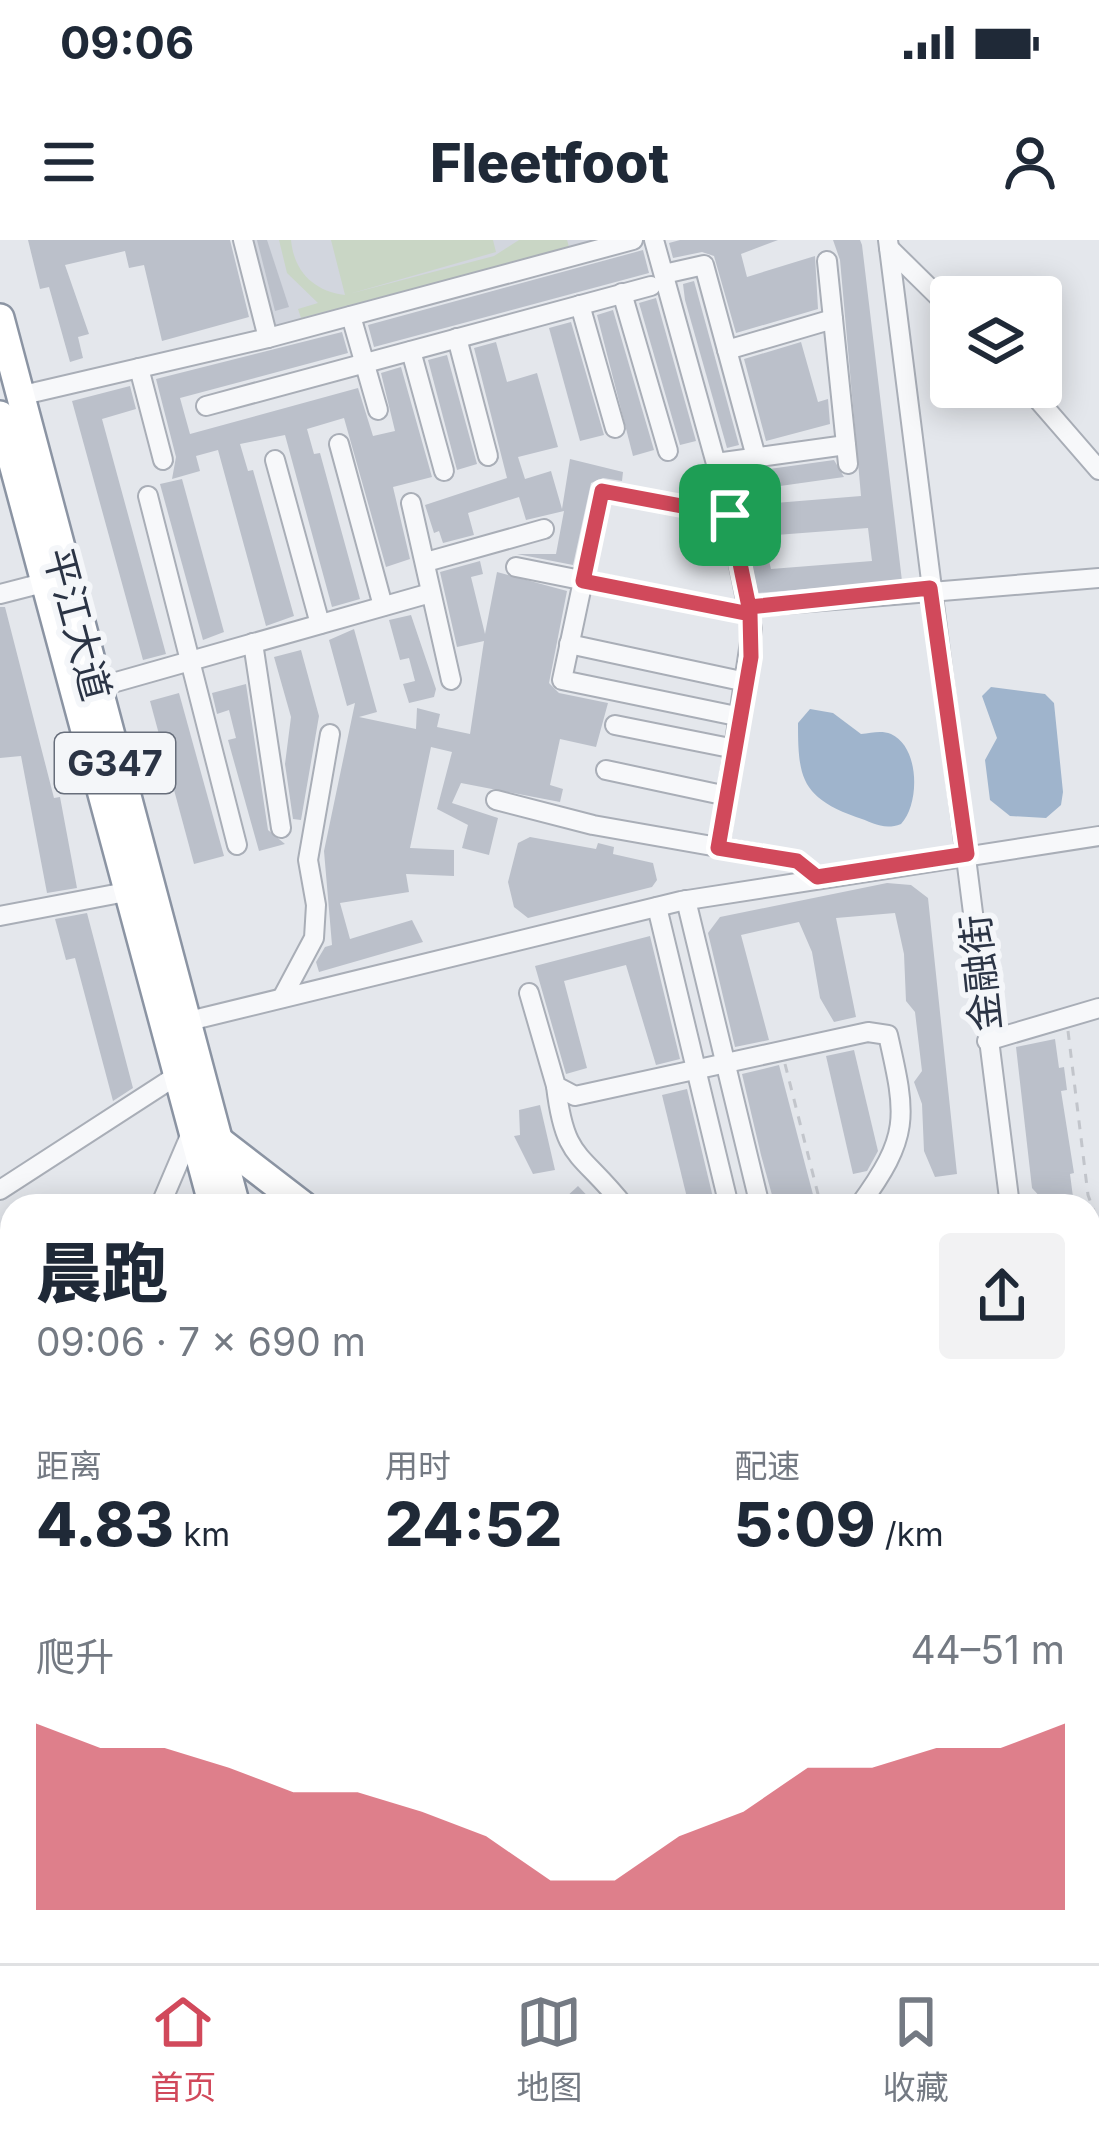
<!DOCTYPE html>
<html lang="zh">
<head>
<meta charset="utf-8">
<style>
	:root { --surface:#fff; --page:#f2f2f3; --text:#1f2937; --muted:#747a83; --line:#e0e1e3; --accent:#d1495b }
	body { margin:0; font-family:Inter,"Noto Sans SC",sans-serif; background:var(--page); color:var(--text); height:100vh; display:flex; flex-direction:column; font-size:45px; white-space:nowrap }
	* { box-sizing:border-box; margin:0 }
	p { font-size:39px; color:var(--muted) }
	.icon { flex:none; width:66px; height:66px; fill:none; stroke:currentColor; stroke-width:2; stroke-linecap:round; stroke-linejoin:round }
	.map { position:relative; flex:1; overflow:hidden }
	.details { position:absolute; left:0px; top:954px; width:1101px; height:771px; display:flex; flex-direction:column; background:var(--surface); border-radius:36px 36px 0 0; box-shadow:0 6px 30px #0003 }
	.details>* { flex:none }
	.buttons { position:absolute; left:930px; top:36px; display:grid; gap:24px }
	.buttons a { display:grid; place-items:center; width:132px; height:132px; border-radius:12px; background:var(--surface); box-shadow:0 6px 30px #0003; font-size:60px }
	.pin { position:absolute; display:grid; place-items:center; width:102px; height:102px; color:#fff; margin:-51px; border-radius:24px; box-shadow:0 6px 18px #0006 }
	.round { display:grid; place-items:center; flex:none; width:126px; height:126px; border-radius:12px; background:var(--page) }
	.overview { display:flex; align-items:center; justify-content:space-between; height:204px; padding:0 36px }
	h1 { font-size:66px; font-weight:800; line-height:90px }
	.metrics { display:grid; grid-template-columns:repeat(3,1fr); gap:18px; height:204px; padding:12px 36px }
	.metrics div { display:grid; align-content:center }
	.metrics b { font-size:60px; font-weight:800 }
	.metrics small { font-size:33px; font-weight:400 }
	.metrics p { font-size:33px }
	.chart { height:336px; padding:24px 36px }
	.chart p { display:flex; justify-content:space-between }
	.chart svg { width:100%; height:216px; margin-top:12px; fill:var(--accent); opacity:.7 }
	.status { display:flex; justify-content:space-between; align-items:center; height:84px; padding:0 60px; background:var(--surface); direction:ltr }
	.status svg { height:33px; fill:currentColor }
	header { display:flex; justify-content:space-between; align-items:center; height:156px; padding:0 36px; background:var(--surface); font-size:54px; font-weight:800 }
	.tab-bar { display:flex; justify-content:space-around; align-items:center; height:168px; border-top:3px solid var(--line); background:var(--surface); font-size:33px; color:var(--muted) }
	.tab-bar a { display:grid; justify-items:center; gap:6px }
	.tab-bar .on { color:var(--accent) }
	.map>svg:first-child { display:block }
	.built { fill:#d2d6de }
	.green { fill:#c9d6c5 }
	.water { fill:#9fb4cc }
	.building { fill:#bbc0ca; fill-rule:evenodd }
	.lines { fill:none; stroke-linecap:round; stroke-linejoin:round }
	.minor-casing { stroke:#a9aeb7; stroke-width:22 }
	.highway-casing { stroke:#8b94a3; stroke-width:32 }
	.path { stroke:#c2c5cb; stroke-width:3; stroke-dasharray:9 9; stroke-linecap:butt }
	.minor { stroke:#f7f8fa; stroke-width:18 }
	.highway { stroke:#fff; stroke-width:27 }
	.route-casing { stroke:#fff; stroke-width:24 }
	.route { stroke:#d1495b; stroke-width:15 }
	.labels { text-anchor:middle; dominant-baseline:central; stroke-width:12; stroke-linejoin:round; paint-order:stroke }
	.shield { fill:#f4f6f9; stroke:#676e7b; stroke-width:3 }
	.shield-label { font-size:36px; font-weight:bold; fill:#2b3445 }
	.street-label { font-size:39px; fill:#2b3445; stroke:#f4f6f9 }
</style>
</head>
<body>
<div class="status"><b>09:06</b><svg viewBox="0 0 49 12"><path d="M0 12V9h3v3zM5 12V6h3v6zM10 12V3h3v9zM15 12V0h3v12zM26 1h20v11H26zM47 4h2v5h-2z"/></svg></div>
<header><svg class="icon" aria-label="menu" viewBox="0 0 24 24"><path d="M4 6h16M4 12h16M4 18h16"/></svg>Fleetfoot<svg class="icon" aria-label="person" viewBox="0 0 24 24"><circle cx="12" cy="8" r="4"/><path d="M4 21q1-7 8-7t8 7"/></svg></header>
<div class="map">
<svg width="1099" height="1723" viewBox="0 0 1099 1723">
	<rect width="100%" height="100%" fill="#e4e7ec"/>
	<!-- built -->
	<polygon class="built" points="249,0 610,0 272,88"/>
	<!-- green -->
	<path class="green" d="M279,0H291C294,31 313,51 345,55L331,0H493L496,12L349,54L494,16L519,0H567L569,7L301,78L298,69L318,63L287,33Z"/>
	<!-- water -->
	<g class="water">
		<polygon points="991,447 1045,454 1054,463 1063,552 1061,565 1046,578 1010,576 990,560 985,520 997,498 982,456"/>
		<path d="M810,469L833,473L861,494C872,493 881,490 891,494C920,507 920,564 901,584C883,591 873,582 856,577C801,557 798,537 798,483Z"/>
	</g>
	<!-- building -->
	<g class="building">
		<polygon points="28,0 230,0 249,77 162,101 144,25 129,28 125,11 65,25 89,94 78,97 83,118 70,122 49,47 40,49"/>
		<polygon points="257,0 267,0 289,67 275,71"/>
		<polygon points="680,0 778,0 741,14 747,37 815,16 818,69 736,93 714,16 702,12 673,18 669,3"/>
		<path d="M833,0H860L862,5L902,341L758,353L733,234L834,220L844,237L773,247L775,263L861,256L840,20ZM868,288L872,321L771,329L763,296Z"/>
		<polygon points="643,10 649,33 374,107 368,85"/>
		<polygon points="694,41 739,205 727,208 685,60 683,44"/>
		<polygon points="656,58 696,201 680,205 639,63"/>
		<polygon points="613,70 654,210 633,216 597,75"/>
		<polygon points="571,82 604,195 580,201 549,88"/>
		<polygon points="342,92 348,113 180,158 190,194 358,148 373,196 395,191 381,133 401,127 432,237 393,247 410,319 386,327 344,178 307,189 314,214 320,213 360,359 332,367 285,195 240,204 248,231 253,230 294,376 266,386 218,210 196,216 200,231 172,239 176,217 156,139"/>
		<polygon points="496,102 507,142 537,133 558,207 518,217 525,239 551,231 562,269 570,219 623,232 622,241 603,238 591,243 573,325 517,314 556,314 564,271 526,280 519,257 468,273 474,295 443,303 439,291 434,293 425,265 507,238 474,108"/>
		<polygon points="801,102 818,162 828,159 830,184 766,201 744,119"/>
		<polygon points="447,115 477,224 457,230 428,120"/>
		<polygon points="130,146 136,169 102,179 166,414 143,420 72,161"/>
		<polygon points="182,239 224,392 203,400 160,244"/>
		<polygon points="480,321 483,334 471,337 485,394 497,332 567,351 549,443 559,453 608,463 596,507 560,499 550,545 563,549 560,562 461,543 452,563 498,578 489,615 462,608 468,585 437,569 452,512 431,507 410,608 454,610 454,636 406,634 409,652 340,663 350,699 412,680 423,702 319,732 316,722 325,707 332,705 324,611 355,463 347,466 329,400 354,389 377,472 359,477 416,489 417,468 440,474 437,487 470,494 484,401 457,407 440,332"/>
		<polygon points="0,367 5,367 54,558 60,557 77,648 47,653 21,516 0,518"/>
		<polygon points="411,375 436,449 434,457 409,463 403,444 415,441 409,418 400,420 389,380"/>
		<polygon points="301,410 319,476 301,580 293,579 285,524 291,477 274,417"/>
		<polygon points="246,444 268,590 285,604 259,611 228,500 236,498 229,470 217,474 212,453"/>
		<polygon points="179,453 224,616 194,624 150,461"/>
		<polygon points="530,597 596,609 598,603 614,607 613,614 653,623 657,640 652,647 528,678 514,667 508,642 518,603"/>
		<polygon points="887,643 911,645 928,658 957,934 935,937 924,911 922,864 914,842 922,831 915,772 906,761 904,714 895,673 836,678 856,777 834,782 820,758 812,712 799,682 741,695 769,800 735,807 708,693 720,677"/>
		<polygon points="87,673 133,848 113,861 75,718 66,720 55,679"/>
		<polygon points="650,696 680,819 656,825 626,725 564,741 587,828 566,834 535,726"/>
		<polygon points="1055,799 1059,828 1064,827 1067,850 1061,851 1074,933 1070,934 1073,957 1043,960 1032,948 1016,807"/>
		<polygon points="854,810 878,911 867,931 853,934 826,816"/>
		<polygon points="779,825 816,966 775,966 761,915 742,834"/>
		<polygon points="687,849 715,966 689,966 662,855"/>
		<polygon points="540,865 555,930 533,934 514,896 520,895 519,870"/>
		<polygon points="578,946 597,966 568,966 563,960"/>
	</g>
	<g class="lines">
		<!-- minor casing -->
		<g class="minor-casing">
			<g id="minor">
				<polyline points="243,0 268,98"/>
				<polyline points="654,0 725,256 752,389 719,608"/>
				<polyline points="888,0 1010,966"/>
				<polyline points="889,8 951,69"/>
				<polyline points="827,21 848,224"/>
				<polyline points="664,34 704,25 756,217"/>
				<polyline points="622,53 668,211"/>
				<polyline points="580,65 615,188"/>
				<polyline points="351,76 378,170"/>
				<polyline points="457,98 488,216"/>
				<polyline points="727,110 833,79"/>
				<polyline points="411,111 444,231"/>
				<polyline points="139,128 163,220"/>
				<polyline points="1027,147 1099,230"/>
				<polyline points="19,156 268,98 633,0"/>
				<polyline points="206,166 651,46"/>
				<polyline points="339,204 383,366"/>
				<polyline points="275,220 320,384"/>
				<polyline points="716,223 846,205"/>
				<polyline points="148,256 237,605"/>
				<polyline points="411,263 451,440"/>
				<polyline points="730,275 602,251 562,440 741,477"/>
				<polyline points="426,322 544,289"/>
				<polyline points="516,327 750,374"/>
				<polyline points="0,354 43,343"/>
				<polyline points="749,367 1099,338"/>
				<polyline points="253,403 281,588"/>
				<polyline points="569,404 746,442"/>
				<polyline points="95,448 427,354"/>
				<polyline points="615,485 735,509"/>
				<polyline points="606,530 727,556"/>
				<polyline points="496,560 593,585 797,621 817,637"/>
				<polyline points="686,660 760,966"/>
				<polyline points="657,667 729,966"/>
				<polyline points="0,676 126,652"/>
				<path d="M529,753L556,846L575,856L868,792L888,795C907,878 910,896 859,966"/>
				<polyline points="282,758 314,698 316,665 308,620 330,494"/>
				<polyline points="185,782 681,661 1099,596"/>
				<polyline points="987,801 1099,768"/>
				<path d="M556,846C565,922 581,911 624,966"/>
				<polyline points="0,950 176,836"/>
				<polyline points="160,966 192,891"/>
				<polyline points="0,1018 12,1020"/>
				<polyline points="1089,1109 1099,1116"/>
				<polyline points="1089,1217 1094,1213"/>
				<polyline points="0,1218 12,1208"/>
			</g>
		</g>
		<!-- highway casing -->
		<g class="highway-casing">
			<g id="highway">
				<polyline points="0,78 236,966"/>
				<polyline points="0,175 213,966"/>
				<polyline points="217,899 304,966"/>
				<polyline points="0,1296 12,1287"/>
				<polyline points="0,1358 12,1355"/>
				<polyline points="1089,1686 1099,1682"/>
				<polyline points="414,1713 417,1723"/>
				<polyline points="438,1713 441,1723"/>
				<polyline points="992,1723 1019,1713"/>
				<polyline points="1063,1723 1099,1709"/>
			</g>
		</g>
		<!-- path -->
		<g class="path">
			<polyline points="1068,791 1088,955 1099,984"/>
			<polyline points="785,824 821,966"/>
		</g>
		<!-- minor -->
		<use href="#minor" class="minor"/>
		<!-- highway -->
		<use href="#highway" class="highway"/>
	</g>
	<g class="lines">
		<!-- route casing -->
		<g class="route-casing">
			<polygon id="route" points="602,251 730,275 749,367 930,348 967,614 817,637 797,621 718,608 751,417 750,374 583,341"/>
		</g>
		<!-- route -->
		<use href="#route" class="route"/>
	</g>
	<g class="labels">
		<!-- shield labels -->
		<rect class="shield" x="55" y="493" width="120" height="60" rx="9"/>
		<g class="shield-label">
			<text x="115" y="523">G347</text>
		</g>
		<!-- street labels -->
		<g class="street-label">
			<text transform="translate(78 384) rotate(75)">平江大道</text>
			<text transform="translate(980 733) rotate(-96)">金融街</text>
		</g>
	</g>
</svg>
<div class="buttons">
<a><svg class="icon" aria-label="layers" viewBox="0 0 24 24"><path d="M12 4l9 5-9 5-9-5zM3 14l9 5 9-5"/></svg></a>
</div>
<div class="pin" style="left:730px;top:275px;background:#1e9e55"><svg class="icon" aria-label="arrive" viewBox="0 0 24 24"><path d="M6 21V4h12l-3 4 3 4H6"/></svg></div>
<section class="details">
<div class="overview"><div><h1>晨跑</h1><p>09:06 · 7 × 690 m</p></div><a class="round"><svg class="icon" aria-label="share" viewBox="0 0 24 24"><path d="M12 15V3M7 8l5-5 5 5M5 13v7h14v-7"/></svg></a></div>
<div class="metrics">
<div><p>距离</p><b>4.83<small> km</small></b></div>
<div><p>用时</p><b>24:52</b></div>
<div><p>配速</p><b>5:09<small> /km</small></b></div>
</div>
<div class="chart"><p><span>爬升</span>44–51 m</p>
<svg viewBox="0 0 160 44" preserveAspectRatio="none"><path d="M0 44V6L10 11L20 11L30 15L40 20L50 20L60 24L70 29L80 38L90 38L100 29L110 24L120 15L130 15L140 11L150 11L160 6V44z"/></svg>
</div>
</section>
</div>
<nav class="tab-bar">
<a class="on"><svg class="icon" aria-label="home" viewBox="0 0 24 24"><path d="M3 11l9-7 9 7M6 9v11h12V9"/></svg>首页</a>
<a><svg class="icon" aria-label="map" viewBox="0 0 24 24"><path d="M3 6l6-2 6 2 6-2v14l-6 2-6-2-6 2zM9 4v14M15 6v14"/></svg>地图</a>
<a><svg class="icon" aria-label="saved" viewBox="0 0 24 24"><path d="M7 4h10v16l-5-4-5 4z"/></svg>收藏</a>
</nav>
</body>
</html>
